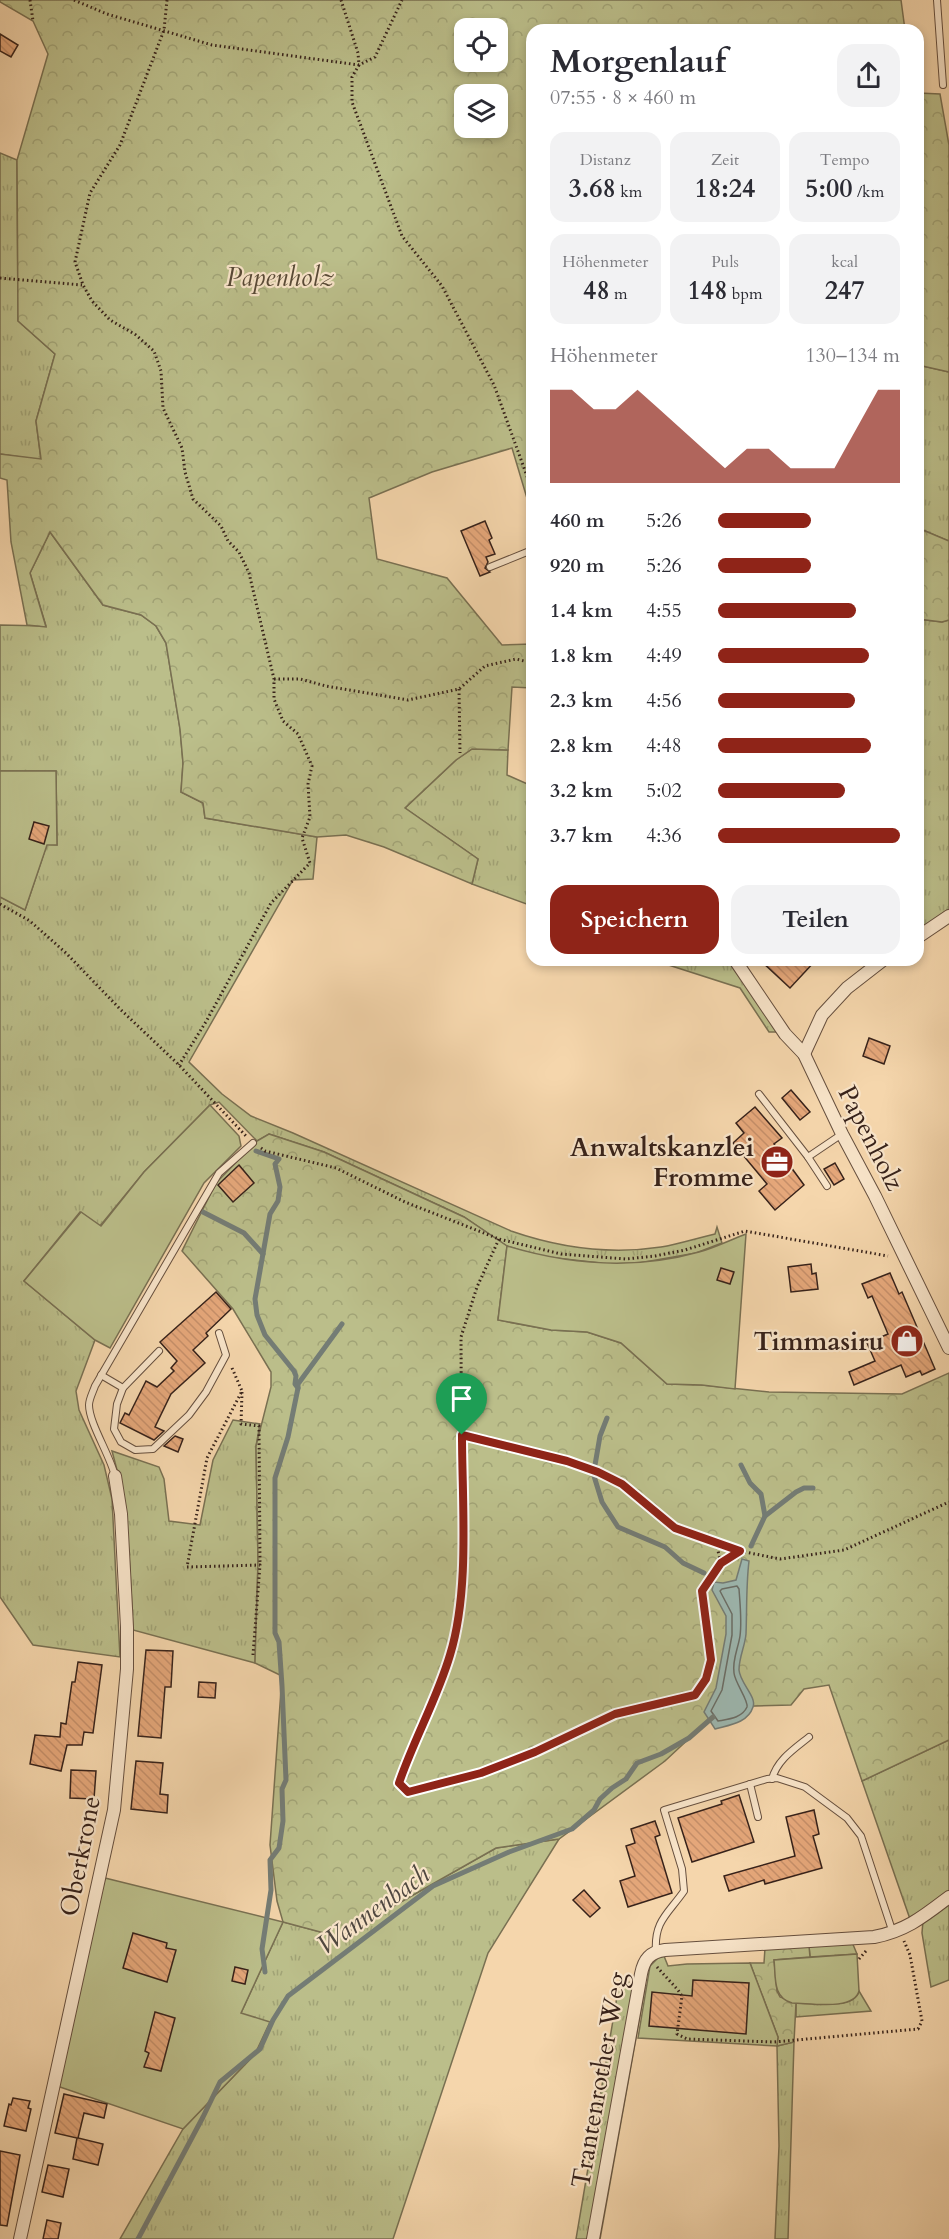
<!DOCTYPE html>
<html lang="de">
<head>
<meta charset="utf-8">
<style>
	:root { --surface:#fff; --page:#f2f2f3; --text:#2b2b33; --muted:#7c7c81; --accent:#8f2418 }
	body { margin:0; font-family:Cardo,serif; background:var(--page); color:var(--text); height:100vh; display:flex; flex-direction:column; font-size:22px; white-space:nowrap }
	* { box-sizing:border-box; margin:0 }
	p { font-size:20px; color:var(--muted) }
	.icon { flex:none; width:33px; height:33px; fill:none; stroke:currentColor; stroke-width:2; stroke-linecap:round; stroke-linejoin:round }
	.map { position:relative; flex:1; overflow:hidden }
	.sheet { position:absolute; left:526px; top:24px; width:398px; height:942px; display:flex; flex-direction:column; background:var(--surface); border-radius:18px; box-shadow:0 3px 9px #0003 }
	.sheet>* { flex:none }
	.buttons { position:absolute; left:454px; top:18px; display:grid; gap:12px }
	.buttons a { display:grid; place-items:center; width:54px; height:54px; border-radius:12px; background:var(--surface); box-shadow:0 3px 9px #0003; font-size:30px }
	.pin { position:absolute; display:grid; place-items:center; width:51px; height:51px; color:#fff; margin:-62px -26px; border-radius:50% 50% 50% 0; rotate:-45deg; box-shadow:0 0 6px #0007 }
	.pin .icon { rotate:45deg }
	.round { display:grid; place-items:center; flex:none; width:63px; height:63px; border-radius:18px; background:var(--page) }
	.headline { display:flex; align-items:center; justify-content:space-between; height:102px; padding:0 24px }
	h1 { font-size:33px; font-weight:700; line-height:45px }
	.figures { display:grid; grid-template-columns:repeat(3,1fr); gap:9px; height:102px; padding:6px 24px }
	.figures div { display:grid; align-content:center; border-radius:15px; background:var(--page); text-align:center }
	.figures b { font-size:26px; font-weight:700 }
	.figures small { font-size:16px; font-weight:400 }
	.figures p { font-size:16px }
	.chart { height:168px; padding:12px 24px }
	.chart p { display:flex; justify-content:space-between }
	.chart svg { width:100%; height:108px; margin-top:6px; fill:var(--accent); opacity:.7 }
	.primary-button { display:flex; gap:12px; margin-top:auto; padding:12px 24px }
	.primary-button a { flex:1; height:69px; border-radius:18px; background:var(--accent); color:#fff; font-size:24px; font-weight:700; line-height:69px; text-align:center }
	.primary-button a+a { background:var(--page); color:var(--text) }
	ul { padding:0 24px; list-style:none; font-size:20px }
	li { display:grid; grid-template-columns:96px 72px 1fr; align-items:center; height:45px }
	li i { height:15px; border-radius:8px; background:var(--accent) }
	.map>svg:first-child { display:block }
	.grass { fill:url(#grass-tufts); stroke:#797052; stroke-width:1.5 }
	.forest { fill:url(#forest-crowns); stroke:#797052; stroke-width:1.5; fill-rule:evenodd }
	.garden { fill:#bbbe8a; stroke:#797052; stroke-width:1.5 }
	.water { fill:#9db8b1; stroke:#747c75; stroke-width:1.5 }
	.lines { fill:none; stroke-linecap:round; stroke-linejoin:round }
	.shore { stroke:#6a6d66; stroke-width:1.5 }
	.stream { stroke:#747c75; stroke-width:5 }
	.building { fill:url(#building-back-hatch); stroke:#37221a; stroke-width:1.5 }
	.service-casing { stroke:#664f3e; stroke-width:8 }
	.minor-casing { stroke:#664f3e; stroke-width:14 }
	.path { stroke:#37221a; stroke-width:3; stroke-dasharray:1.5 3; stroke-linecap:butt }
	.service { stroke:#f8e4c9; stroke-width:6 }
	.minor { stroke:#f8e4c9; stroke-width:12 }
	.route-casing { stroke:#fff; stroke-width:12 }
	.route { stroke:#8f2418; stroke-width:8 }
	.labels { text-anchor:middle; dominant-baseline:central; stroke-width:4.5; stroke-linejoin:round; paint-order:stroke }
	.park-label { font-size:26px; font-style:italic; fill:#584936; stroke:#f8e4c9 }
	.street-label { font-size:26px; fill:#37221a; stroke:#f8e4c9 }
	.poi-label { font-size:26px; font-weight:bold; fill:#37221a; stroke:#f8e4c9; text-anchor:end }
	.water-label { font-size:27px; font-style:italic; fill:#504840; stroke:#f8e4c9 }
</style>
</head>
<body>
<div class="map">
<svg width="949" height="2239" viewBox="0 0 949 2239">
	<defs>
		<pattern id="grass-tufts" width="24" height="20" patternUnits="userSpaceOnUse" patternTransform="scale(1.5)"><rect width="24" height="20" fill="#bbbe8a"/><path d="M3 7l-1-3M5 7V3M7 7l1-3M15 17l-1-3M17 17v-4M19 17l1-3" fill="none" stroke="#a1a376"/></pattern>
		<pattern id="forest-crowns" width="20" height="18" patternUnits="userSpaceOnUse" patternTransform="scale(1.5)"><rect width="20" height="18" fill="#bbbe8a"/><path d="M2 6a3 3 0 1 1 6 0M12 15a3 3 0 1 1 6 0" fill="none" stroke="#a1a376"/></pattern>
		<pattern id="building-back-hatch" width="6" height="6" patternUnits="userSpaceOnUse" patternTransform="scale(1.5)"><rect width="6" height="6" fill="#e5a77a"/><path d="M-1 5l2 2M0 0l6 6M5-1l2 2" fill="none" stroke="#c58f69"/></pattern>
	</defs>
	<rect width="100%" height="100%" fill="#f5d6ac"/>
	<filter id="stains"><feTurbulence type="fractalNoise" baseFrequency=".00333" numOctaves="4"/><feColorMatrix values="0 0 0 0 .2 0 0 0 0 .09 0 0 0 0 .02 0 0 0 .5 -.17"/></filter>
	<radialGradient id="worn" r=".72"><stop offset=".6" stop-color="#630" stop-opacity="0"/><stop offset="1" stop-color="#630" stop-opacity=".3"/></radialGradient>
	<!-- grass -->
	<g class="grass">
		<polygon points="0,153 17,160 18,321 55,354 36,421 41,460 0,454"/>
		<polygon points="918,365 949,372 949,541 918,528"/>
		<path d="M50,532L103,605L141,615L156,626L166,643L180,729L183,763L181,792L203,803L205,818L317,837L313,879L293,880L189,1062L222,1094L251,1116L293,1133L511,1231C560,1248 609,1255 661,1247C679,1244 697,1238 715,1234L717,1227L722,1243L696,1253L639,1263L609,1264L539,1256L507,1246L464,1217L324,1152L269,1134L257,1141L219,1102L210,1105L144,1172L100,1226L80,1212L24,1281L95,1340L76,1391L79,1410L104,1465L112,1499L120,1657L33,1645L0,1597V897L25,910L47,844L57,845L56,771H0V625L46,626L30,573Z"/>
		<polygon points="918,619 942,622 949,620 949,909 918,930"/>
		<polygon points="472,749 508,750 507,775 532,786 532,906 472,884 478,859 405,808 456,760"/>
		<polygon points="653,960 731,960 777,1032 769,1032 740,988"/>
		<path d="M233,1420L260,1424L256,1446L258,1562L255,1663L133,1630C130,1570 129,1509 112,1451L159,1467L164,1479L169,1521L200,1525L213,1460Z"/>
		<polygon points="949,1740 949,1892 910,1919 862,1781"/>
		<polygon points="559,1839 488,1953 393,2239 120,2239 183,2129 255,2054 241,2013 283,1922 339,1937 496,1848"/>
		<polygon points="949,1901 949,1980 931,1987 922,1933 923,1921"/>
		<polygon points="852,1942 857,1954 810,1957 809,1946"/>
		<polygon points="620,1979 645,1988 600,2239 576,2239"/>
		<path d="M859,1991L871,2011L796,2017V2003C813,2003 854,2010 859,1991Z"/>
		<polygon points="794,2042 788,2239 775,2239 779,2146 777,2046"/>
	</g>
	<!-- forest -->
	<g class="forest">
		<path d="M0,0H901L905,30H532V515L512,448L432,472L369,498L377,559L447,578L502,645L532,644V688L512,687L508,750L472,749L456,760L405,808L478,859L472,884L384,847L346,835L317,837L205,818L203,803L181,792L183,763L180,729L166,643L156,626L141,615L103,605L50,532L30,573L46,627L27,625L11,542L7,480L0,478V454L41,459L36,421L55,354L18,321L17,160L48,54L33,21L0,2ZM465,28H498V62H465ZM465,94H498V128H465Z"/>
		<polygon points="918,93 940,94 949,145 949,372 918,365"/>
		<polygon points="918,528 949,541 949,620 942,622 918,619"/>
		<polygon points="269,1134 324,1152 464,1217 507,1246 498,1320 551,1330 587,1332 621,1343 667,1384 702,1385 769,1392 902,1394 949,1373 949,1740 862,1781 829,1685 804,1689 791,1705 723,1707 665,1761 559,1839 496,1848 339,1937 283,1922 277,1901 270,1845 282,1676 255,1663 258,1562 256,1446 271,1387 271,1372 233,1309 182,1251 216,1183 257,1141"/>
		<polygon points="809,1946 810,1957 774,1960 777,1991 780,1997 796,2003 794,2042 777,2046 778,2037 750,1963 764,1963 765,1948"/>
	</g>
	<!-- garden -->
	<g class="garden">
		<polygon points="0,771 56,771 57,845 47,845 25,910 0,897"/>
		<polygon points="210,1105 239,1136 241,1146 204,1183 110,1348 95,1340 24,1281 81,1212 101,1226 144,1172"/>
		<path d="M746,1234L735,1389L702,1385L667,1384L621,1343L587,1332L551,1330L498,1320L507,1246C570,1265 635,1270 699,1252C714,1248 730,1240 746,1234Z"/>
		<polygon points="105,1878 283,1922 241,2013 270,2022 255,2054 183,2129 57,2086"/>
		<path d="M857,1954L859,1991C854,2011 810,2003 792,2003C772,1997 776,1977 774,1960Z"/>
		<polygon points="664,1956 668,1966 687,1964 750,1963 778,2037 777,2046 638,2038 650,1966 658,1958"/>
	</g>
	<!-- water -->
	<path class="water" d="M742,1559L749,1561C746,1586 747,1609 746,1634C745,1646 739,1657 739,1670C740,1683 757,1697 753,1707C748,1723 729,1725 715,1729L704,1712L716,1688L726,1634V1616L712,1590L714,1582L723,1583L736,1580Z"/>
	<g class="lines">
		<!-- shore -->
		<path class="shore" d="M737,1586L739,1589C740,1604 742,1621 740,1636C738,1649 732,1660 734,1673C735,1683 749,1701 747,1707C742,1718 729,1719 718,1721L711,1711L722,1690L732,1635V1614L720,1591L722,1589Z"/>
		<!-- stream -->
		<g class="stream">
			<polyline points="256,1151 279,1159 275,1164 280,1187 278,1201 270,1214 255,1299 257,1315 265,1335 294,1371 296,1376 295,1384 298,1388 288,1437 275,1478 275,1633 279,1642 282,1686 286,1780 282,1789 283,1821 279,1848 270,1860 271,1890 262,1949 265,1972"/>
			<polyline points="197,1209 244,1233 263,1254"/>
			<polyline points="298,1388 298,1384 342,1324"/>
			<polyline points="595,1465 600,1436 607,1418"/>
			<polyline points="741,1465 750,1483 761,1494 765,1516"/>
			<polyline points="594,1476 602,1502 618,1527 665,1547 683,1563 704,1573"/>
			<polyline points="751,1546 765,1516 796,1492 804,1488 813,1488"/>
			<polyline points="138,2239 203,2117 220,2082 260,2049 273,2020 288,1996 433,1886 509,1852 572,1829 594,1810 600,1799 612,1788 626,1779 637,1763 661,1754 689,1738 713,1717"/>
		</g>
	</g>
	<!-- building -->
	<g class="building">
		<polygon points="0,34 18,45 11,57 0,51"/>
		<polygon points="485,521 492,538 489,540 495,554 486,557 488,562 485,568 490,572 480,576 461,531"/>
		<polygon points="34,822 49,826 44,844 29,839"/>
		<polygon points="760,960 816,960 790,988"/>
		<polygon points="869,1038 890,1046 884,1064 863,1056"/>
		<polygon points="791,1090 810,1112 800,1120 782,1098"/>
		<polygon points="755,1107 782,1138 774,1144 804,1185 775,1210 759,1191 767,1184 733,1143 744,1133 736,1123"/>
		<polygon points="835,1163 844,1179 834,1185 824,1169"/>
		<polygon points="239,1165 254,1183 233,1202 218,1185"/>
		<polygon points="811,1264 812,1274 816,1273 818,1289 791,1292 788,1267"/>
		<polygon points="721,1268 734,1272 730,1284 717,1280"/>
		<polygon points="890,1273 899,1294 902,1292 935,1369 922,1375 920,1371 906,1377 901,1365 854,1385 849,1372 875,1361 867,1343 888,1334 872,1296 868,1298 862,1284"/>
		<polygon points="216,1292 231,1309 206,1333 208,1336 193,1350 205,1363 171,1394 155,1427 164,1431 154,1440 120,1423 125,1413 129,1415 146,1381 157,1387 174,1371 171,1368 177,1361 160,1342"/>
		<polygon points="175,1436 183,1439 178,1452 164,1446"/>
		<polygon points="146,1650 173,1651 171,1687 165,1687 161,1738 138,1736"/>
		<polygon points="78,1662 102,1665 93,1733 84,1732 82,1745 67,1745 61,1771 30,1764 35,1735 60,1737 61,1723 66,1724 72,1682 75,1682"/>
		<polygon points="199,1682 216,1683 215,1698 198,1697"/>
		<polygon points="136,1761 163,1763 160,1794 168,1795 167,1813 131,1809"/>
		<polygon points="71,1770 96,1771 94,1799 70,1798"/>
		<polygon points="739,1795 754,1842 692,1862 678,1818 722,1804 721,1801"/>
		<polygon points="814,1810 819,1834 813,1836 822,1868 765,1884 764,1880 729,1891 724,1876 795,1856 786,1817"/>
		<polygon points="655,1821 660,1835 655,1837 672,1893 628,1907 620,1881 635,1876 626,1846 635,1843 631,1829"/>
		<polygon points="584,1890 600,1908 590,1917 573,1900"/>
		<polygon points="133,1933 167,1943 166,1948 176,1950 167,1982 123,1968"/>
		<polygon points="235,1967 248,1970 245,1984 232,1981"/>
		<polygon points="693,1980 749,1983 746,2034 649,2026 652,1992 692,1996"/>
		<polygon points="155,2012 175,2018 161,2071 144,2067 149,2053 145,2051"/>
		<polygon points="64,2094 107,2104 104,2118 84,2113 78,2138 103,2144 98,2165 73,2159 77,2138 55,2133"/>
		<polygon points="13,2098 30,2101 28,2108 31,2109 26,2131 4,2126 9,2104 11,2105"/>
		<polygon points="0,2151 20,2155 7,2226 0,2225"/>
		<polygon points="48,2165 69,2169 63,2197 42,2192"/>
		<polygon points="47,2220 61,2223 58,2239 43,2239"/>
	</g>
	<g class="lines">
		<!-- service casing -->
		<g class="service-casing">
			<g id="service">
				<polyline points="937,0 943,85"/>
				<polyline points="490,567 532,550"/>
				<polyline points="759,1094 808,1157 827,1186"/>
				<polyline points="808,1157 842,1134"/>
				<polyline points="159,1351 123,1388 117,1404 114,1429 121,1442 135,1450 153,1449 189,1415 206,1392 226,1355 219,1333"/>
				<polyline points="101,1375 123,1388"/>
				<path d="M115,1476C110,1455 89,1423 89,1405C89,1399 93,1392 95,1386L219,1173L253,1143"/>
				<path d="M772,1779C777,1760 794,1749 809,1737"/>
				<polyline points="750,1784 758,1817"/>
				<path d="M656,1951C654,1921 668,1914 684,1891L682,1869L664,1810L767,1779L777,1778L805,1787L847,1818L861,1836L893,1933"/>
			</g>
		</g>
		<!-- minor casing -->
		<g class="minor-casing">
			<g id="minor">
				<polyline points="918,937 949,916"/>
				<polyline points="735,960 785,1034 804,1054 842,1134 875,1196 949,1348"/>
				<polyline points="804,1054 822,1015 847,988 883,960"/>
				<polyline points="20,2239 114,1810 127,1669 127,1627 121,1514 115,1476"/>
				<path d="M593,2239L641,1974C644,1959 650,1952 665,1950L874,1937C906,1931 924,1916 949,1897"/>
			</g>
		</g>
		<!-- path -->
		<g class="path">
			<polyline points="30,0 33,21"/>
			<polyline points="74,0 107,14 212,45 359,65 375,57 402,0"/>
			<polyline points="167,0 164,30 120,145 90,193 75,262 83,285 92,301 110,320 136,335 154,351 161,371 163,408 182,448 185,472 193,499 221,526 228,541 239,552 249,573 274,679 274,699 283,721 298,734 312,766 308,784 310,817 302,838 310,863 271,903 207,1020 179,1065"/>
			<polyline points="341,0 358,53 359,65 352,77 352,102 402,236 442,286 494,385 532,490"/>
			<polyline points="0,278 82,285"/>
			<polyline points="274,679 300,679 326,686 408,700 459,689 485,666 516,659 532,663"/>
			<polyline points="459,689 460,753"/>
			<polyline points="0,904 30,921 67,954 120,1009 179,1065 246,1136"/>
			<polyline points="261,1148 265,1151 336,1168 405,1202 499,1239 561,1254 626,1259 655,1256 685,1250 745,1231 888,1256"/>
			<polyline points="499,1239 477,1287 461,1337 462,1594 451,1653 431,1710 399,1783 408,1792 481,1773 535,1752 615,1714 695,1695 706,1679 711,1660 702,1591 721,1563 740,1551"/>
			<polyline points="232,1368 242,1391 207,1458 187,1567 260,1565 253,1655"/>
			<polyline points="242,1392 241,1424 259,1426 260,1565"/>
			<polyline points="462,1435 567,1461 598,1472 622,1484 674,1528 740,1551 780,1559 844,1550 949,1502"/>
			<polyline points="716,1543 721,1563"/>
			<polyline points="859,1959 866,1951"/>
			<polyline points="657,1967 678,1990 682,1996 677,2034 687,2039 774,2042 918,2029 922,2021 910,1955 904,1941"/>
		</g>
		<!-- service -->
		<use href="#service" class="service"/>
		<!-- minor -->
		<use href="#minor" class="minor"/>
	</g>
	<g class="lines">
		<!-- route casing -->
		<g class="route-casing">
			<path id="route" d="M462,1435L567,1461L598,1472L622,1484L675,1528L740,1551L721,1563L702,1591L711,1660L706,1679L695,1695L615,1714L535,1752L481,1773L408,1792L399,1783C414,1739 437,1699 450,1655C470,1590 462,1503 462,1435Z"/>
		</g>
		<!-- route -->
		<use href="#route" class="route"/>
	</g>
	<!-- icons -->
	<defs>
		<g id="office-disc" transform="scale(1.725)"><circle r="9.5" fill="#8f2418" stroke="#f8e4c9"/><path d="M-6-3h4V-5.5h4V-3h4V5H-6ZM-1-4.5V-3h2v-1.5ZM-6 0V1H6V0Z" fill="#fff"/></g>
		<g id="shop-disc" transform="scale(1.725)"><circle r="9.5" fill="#8f2418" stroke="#f8e4c9"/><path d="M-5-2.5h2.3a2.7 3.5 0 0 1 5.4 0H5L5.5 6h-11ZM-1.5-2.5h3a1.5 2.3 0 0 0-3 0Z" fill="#fff"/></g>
	</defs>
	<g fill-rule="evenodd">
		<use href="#office-disc" x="777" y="1162"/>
		<use href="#shop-disc" x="907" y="1341"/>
	</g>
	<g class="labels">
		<!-- park labels -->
		<g class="park-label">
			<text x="280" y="277">Papenholz</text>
		</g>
		<!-- street labels -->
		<g class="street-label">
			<text transform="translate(871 1138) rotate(63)">Papenholz</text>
			<text transform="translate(80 1856) rotate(-79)">Oberkrone</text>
			<text transform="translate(599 2080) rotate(-80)">Trantenrother Weg</text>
		</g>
		<!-- poi labels -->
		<g class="poi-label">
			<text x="754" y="1147">Anwaltskanzlei<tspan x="754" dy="30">Fromme</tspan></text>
			<text x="884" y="1341">Timmasiru</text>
		</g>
		<!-- water labels -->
		<g class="water-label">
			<text transform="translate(373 1910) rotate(-36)">Wannenbach</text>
		</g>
	</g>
	<rect width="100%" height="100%" filter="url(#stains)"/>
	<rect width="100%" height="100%" fill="url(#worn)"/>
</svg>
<div class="buttons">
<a><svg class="icon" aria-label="locate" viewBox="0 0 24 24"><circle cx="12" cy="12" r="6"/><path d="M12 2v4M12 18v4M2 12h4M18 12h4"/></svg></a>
<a><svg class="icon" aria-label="layers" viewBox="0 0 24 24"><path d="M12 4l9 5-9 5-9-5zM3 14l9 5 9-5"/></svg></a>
</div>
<div class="pin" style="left:462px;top:1435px;background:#1e9e55"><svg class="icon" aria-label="arrive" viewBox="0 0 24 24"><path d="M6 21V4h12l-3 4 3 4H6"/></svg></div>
<section class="sheet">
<div class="headline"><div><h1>Morgenlauf</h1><p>07:55 · 8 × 460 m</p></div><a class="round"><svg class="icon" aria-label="share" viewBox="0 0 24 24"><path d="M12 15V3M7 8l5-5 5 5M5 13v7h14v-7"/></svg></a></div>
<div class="figures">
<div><p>Distanz</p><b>3.68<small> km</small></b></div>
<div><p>Zeit</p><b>18:24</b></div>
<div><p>Tempo</p><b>5:00<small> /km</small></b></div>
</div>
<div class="figures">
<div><p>Höhenmeter</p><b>48<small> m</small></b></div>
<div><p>Puls</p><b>148<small> bpm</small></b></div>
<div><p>kcal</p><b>247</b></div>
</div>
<div class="chart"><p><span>Höhenmeter</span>130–134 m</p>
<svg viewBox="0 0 160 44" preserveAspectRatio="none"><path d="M0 44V6L10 6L20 14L30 14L40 6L50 14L60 22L70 30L80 38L90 30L100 30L110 38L120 38L130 38L140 22L150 6L160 6V44z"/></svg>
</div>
<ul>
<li><b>460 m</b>5:26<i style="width:51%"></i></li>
<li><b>920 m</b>5:26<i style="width:51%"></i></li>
<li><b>1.4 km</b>4:55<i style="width:76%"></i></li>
<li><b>1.8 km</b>4:49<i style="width:83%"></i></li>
<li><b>2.3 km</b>4:56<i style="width:75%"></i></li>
<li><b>2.8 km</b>4:48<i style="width:84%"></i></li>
<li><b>3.2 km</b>5:02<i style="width:70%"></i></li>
<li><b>3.7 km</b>4:36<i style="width:100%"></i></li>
</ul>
<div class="primary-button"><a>Speichern</a><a>Teilen</a></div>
</section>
</div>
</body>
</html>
